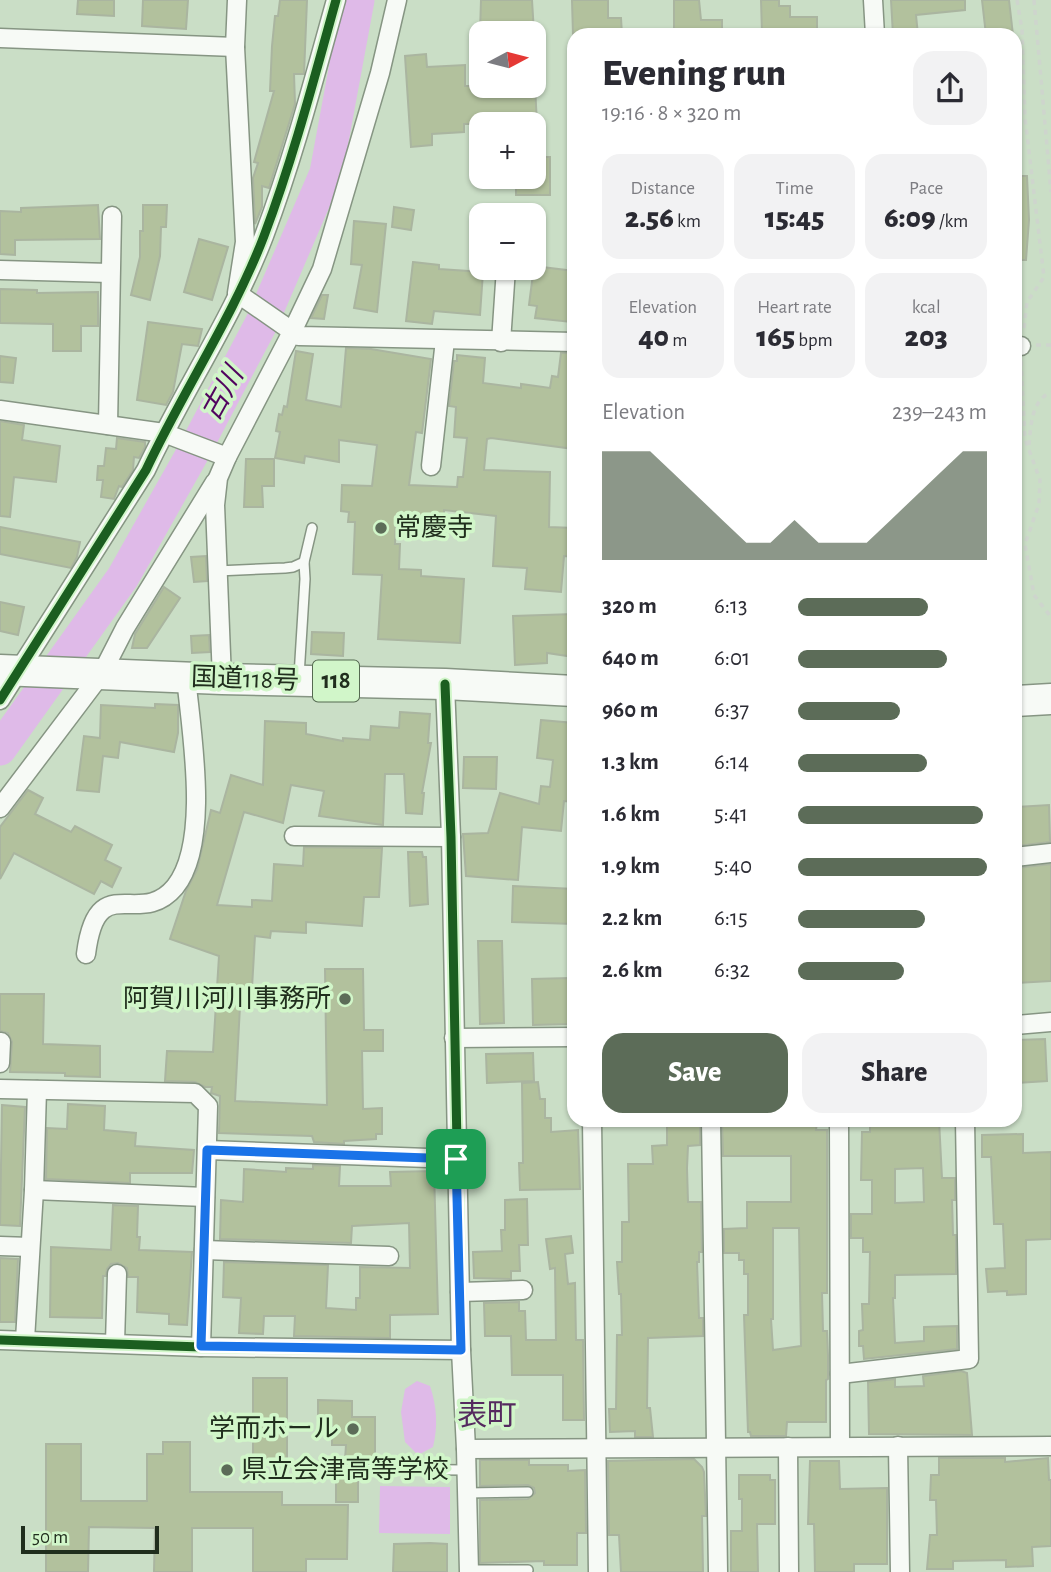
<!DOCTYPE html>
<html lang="en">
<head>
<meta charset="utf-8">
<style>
	:root { --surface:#fff; --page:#f2f2f3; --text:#2b2b33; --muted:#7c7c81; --accent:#5c6c58 }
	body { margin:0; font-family:"Alegreya Sans","Noto Sans JP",sans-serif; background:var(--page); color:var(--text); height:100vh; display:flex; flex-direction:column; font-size:26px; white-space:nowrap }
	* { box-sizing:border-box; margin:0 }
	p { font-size:23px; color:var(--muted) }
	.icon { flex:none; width:38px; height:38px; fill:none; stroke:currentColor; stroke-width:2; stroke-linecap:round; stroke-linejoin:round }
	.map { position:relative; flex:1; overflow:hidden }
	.details { position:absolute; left:567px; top:28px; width:455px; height:1099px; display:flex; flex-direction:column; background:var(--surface); border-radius:21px; box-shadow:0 2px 5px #0004 }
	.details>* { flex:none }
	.needle { width:46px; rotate:83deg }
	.tools { position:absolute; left:469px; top:21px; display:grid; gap:14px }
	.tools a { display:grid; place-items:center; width:77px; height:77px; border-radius:14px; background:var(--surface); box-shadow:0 2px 5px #0004; font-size:35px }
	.scale { position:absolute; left:21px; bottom:18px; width:138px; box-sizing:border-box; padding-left:7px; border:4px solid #202e1d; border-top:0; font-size:19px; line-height:24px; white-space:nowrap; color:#202e1d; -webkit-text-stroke:5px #d1f6c9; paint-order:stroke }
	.pin { position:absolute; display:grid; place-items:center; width:60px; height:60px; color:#fff; margin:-30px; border-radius:14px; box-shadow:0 4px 10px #0006 }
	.round { display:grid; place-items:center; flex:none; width:74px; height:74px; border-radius:21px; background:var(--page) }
	.summary { display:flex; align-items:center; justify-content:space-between; height:119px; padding:0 35px }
	h1 { font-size:38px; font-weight:800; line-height:52px }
	.figures { display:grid; grid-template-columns:repeat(3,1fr); gap:10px; height:119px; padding:7px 35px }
	.figures div { display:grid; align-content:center; border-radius:18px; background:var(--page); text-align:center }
	.figures b { font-size:30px; font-weight:800 }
	.figures small { font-size:19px; font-weight:400 }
	.figures p { font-size:19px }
	.chart { height:196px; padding:14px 35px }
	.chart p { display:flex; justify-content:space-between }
	.chart svg { width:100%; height:126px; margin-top:7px; fill:var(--accent); opacity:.7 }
	.primary-button { display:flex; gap:14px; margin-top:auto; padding:14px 35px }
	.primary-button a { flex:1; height:80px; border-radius:21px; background:var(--accent); color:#fff; font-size:28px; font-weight:800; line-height:80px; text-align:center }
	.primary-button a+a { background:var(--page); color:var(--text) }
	ul { padding:0 35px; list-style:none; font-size:23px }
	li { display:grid; grid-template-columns:112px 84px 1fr; align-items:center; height:52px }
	li i { height:18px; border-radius:9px; background:var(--accent) }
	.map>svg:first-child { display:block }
	.water { fill:#dfbae8 }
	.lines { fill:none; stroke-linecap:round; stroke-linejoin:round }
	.river { stroke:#dfbae8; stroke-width:33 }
	.building { fill:#b2c19d; stroke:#aab5a0; stroke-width:2; fill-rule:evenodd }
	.service-casing { stroke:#869583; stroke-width:12 }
	.minor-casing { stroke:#869583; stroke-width:21 }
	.trunk-casing { stroke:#869583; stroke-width:33 }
	.path { stroke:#ced5cd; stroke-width:3.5; stroke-dasharray:5 5; stroke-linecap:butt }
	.service { stroke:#f7faf6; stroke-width:9 }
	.minor { stroke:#f7faf6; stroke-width:18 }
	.trunk { stroke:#f7faf6; stroke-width:30 }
	.cycleway-casing { stroke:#d1f6c9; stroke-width:13 }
	.cycleway { stroke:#1b5e20; stroke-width:9 }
	.route-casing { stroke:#fff; stroke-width:14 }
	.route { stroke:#1a73e8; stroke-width:9 }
	.poi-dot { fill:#5c6c58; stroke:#d1f6c9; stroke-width:2.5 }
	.labels { text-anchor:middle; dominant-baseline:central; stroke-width:7; stroke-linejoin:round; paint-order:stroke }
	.shield { fill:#d1f6c9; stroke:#556a51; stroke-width:2 }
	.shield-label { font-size:24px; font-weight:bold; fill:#202e1d }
	.poi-label { font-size:26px; fill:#202e1d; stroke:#d1f6c9; text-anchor:start }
	.street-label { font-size:26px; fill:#202e1d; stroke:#d1f6c9 }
	.water-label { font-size:28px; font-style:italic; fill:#51045f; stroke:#d1f6c9 }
	.quarter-label { font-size:30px; fill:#552a5f; stroke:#d1f6c9 }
</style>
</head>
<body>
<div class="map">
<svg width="1051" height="1572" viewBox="0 0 1051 1572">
	<rect width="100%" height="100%" fill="#cadec6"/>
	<!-- water -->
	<g class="water">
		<path d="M417,1381L430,1386C437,1407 438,1426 433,1447L418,1455L405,1442L401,1412L405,1389Z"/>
		<polygon points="380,1486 450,1487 450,1534 379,1533"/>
	</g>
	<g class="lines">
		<!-- river -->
		<polyline class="river" points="0,749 123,577 194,451 262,322 326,173 358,0"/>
	</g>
	<!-- building -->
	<g class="building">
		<polygon points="78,0 114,0 114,16 77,14"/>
		<polygon points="143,0 188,0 186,29 142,26"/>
		<polygon points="280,0 307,0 304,74 294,74 295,104 269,188 262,186 262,207 255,224 253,178 258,163 254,162 274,91 270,91 272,46 275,16 278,16"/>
		<polygon points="481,0 532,0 534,33 480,33"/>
		<polygon points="572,0 608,0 608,18 621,18 622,35 573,35"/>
		<polygon points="674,0 699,0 701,20 722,20 722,35 674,35"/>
		<polygon points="761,0 779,0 779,6 790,6 790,17 817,17 817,35 762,34"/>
		<polygon points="891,0 965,0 965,10 916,15 918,35 893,35"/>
		<polygon points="982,0 1009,0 1013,35 986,35"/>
		<polygon points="426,54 427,67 465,65 465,86 535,86 537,124 464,124 464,132 432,134 432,145 411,147 405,56"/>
		<polygon points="534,157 550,157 550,195 516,195 516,177 534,177"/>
		<polygon points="1015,176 1027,176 1029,220 1026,260 1015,260"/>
		<polygon points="98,205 100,239 15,240 15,255 0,254 0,211 21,212 21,208"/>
		<polygon points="143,205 167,205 166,227 161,227 160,256 150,300 131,295 140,257 140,231 143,231"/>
		<polygon points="394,207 414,210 411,230 392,227"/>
		<polygon points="354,221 386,224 377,312 354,308 362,265 351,264"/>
		<polygon points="199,239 228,247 212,300 184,292"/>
		<polygon points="413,262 439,265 439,269 483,272 480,315 434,311 432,324 406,321"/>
		<polygon points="534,266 574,271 571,322 535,318 537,306 529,305"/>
		<polygon points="0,289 37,290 37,293 98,292 98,326 81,326 81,351 53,351 53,324 0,323"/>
		<polygon points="322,295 328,295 324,319 311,318"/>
		<polygon points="148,322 202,329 198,346 182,344 173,392 166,405 137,400"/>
		<polygon points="346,348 371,349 431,359 422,433 416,432 409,485 457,487 458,477 463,477 467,438 454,437 456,407 449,406 454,361 457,361 457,355 485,358 483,383 521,388 521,384 550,388 552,376 558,377 561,353 574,353 574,449 491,438 487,439 484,470 550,472 549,527 574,528 574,557 564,556 561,592 525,589 527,568 493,566 496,516 444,510 444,517 396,515 395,544 400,544 399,569 421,570 421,576 464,579 460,643 378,639 382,575 353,574 355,522 348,522 349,512 341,511 342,485 372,486 377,445 339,440 339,462 305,456 304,463 275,458 280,432 276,431 279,414 282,415 284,406 287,407 296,351 313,354 306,400 341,407"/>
		<polygon points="0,356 16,358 13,383 0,382"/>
		<polygon points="0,421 24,425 22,440 60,446 56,482 14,477 10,517 0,516"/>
		<polygon points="117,438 145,442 145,447 139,458 134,457 133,470 122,487 119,486 114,499 101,497 103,480 97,480 98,466 104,466 106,448 116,449"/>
		<polygon points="246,459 274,459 274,486 262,486 263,507 244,507"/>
		<polygon points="0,527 80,542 77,557 71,568 0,554"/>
		<polygon points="206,556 207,581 194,582 191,557"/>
		<polygon points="164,587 180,598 147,648 132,648 135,634"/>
		<polygon points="0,602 24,607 18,635 0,631"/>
		<polygon points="574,614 574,657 547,653 547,663 515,665 513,616"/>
		<polygon points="312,632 344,633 343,656 311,654"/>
		<polygon points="209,635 210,652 192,653 191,636"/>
		<polygon points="155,704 178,705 178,733 174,752 120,742 118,758 103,756 99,792 77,790 84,736 100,738 101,705 155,708"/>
		<polygon points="400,712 430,714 428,743 431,743 422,793 424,793 422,814 406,813 404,774 385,774 383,825 319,816 324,791 291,785 283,823 244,812 217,905 252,907 252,900 272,901 274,864 303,866 304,847 382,848 379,897 364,897 362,926 306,922 306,933 271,931 270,938 255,936 252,988 241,987 235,1101 327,1105 325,969 363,969 364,1030 383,1030 383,1051 362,1051 363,1109 382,1108 382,1134 376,1134 376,1139 344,1141 344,1144 314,1142 312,1136 219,1133 220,1096 211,1093 212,1087 205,1087 195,1082 165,1081 167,1051 213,1052 219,956 170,939 186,891 197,870 211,810 220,813 231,775 263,785 265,721 306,723 306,734 343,741 343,738 370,740 371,726 399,728"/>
		<polygon points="541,720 574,723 574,802 564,801 561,831 522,827 518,880 466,876 463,834 488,833 500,793 539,804 541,786 550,787 553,760 537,758"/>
		<polygon points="464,757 497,757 496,789 463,788"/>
		<polygon points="28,790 43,798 35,814 71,832 75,826 112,845 105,860 121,868 112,887 101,881 94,894 14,853 0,879 0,827"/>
		<polygon points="1049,805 1050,842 1015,846 1015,807"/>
		<polygon points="408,852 422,852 423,857 426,857 428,904 410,906"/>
		<polygon points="1051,864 1051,981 1015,983 1015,868"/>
		<polygon points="513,886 574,889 574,924 512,922"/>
		<polygon points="478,941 502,941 504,1023 480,1024"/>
		<polygon points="570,978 571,1024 533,1025 532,979"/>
		<polygon points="0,994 44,994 43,1044 100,1046 100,1077 65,1076 65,1073 10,1072 12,1042 8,1033 0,1031"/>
		<polygon points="1045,1039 1047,1081 1015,1083 1015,1040"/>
		<polygon points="533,1053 534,1081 487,1083 486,1054"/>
		<polygon points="538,1082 540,1099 545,1099 545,1118 551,1118 551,1132 578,1130 580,1189 520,1190 519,1163 523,1163 522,1083"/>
		<polygon points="68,1104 105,1106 104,1130 136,1133 135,1146 194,1150 192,1173 130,1173 130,1183 46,1179 47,1128 67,1129"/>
		<polygon points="2,1105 25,1107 20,1226 0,1225"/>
		<path d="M722,1120L817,1122L816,1130H827V1293H822L823,1331H827L828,1355V1379L826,1380V1422H787L786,1436H751L750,1432H748L744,1315H748V1274H744V1260H739V1253H724V1229L747,1228V1202H791V1156H723ZM773,1228H799L801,1346L773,1350L771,1319H773Z"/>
		<path d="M870,1120H939L942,1178H955V1200H952L953,1235H956V1274L895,1275V1298H893L895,1343L924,1341V1327L957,1326V1349L864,1359L863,1346H859V1331L863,1330L862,1304H869L870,1252H863V1238H851V1214H872V1180H861L862,1132H870ZM923,1168L924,1202L895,1203V1169Z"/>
		<polygon points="667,1122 700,1122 700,1145 688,1146 687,1168 688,1202 701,1202 702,1252 699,1252 699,1262 697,1262 699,1318 703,1318 703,1336 648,1338 647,1408 650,1408 653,1437 635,1437 635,1431 610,1432 609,1409 616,1409 617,1335 622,1335 621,1294 619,1294 617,1262 622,1262 622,1222 629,1222 628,1164 653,1164 652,1146 667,1145"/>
		<polygon points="1023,1134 1023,1153 1051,1152 1051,1239 1026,1240 1026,1294 1007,1295 1007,1291 988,1292 986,1269 1005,1268 1003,1224 994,1224 991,1157 982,1157 982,1135"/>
		<polygon points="313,1165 340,1166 339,1186 391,1186 390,1172 434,1171 438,1314 390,1315 390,1338 294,1336 295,1316 264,1316 263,1334 239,1333 241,1298 223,1297 224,1262 328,1265 326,1308 356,1310 356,1298 360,1298 360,1267 410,1268 409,1223 352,1226 351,1243 220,1239 221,1200 243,1202 244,1169 286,1172 286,1168 313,1169"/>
		<polygon points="527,1199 528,1245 519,1245 520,1271 511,1271 511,1279 474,1278 473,1252 502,1251 501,1230 505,1230 505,1200"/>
		<polygon points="113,1205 138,1206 137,1237 140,1237 139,1250 192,1252 187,1325 169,1324 169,1314 137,1312 138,1277 128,1277 127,1268 118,1263 111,1264 107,1269 106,1276 103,1276 102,1318 50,1317 51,1247 111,1250"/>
		<polygon points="571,1236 573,1253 565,1254 568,1284 575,1283 576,1340 583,1340 584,1420 563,1420 563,1375 512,1375 511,1336 485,1336 484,1303 519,1302 519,1311 525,1311 526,1340 556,1340 555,1268 550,1269 546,1239"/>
		<polygon points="0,1258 18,1259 15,1322 0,1322"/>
		<polygon points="961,1371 967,1373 972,1435 869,1434 868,1382 895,1379 895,1387 924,1386 923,1376"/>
		<rect x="253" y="1378" width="34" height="81"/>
		<polygon points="318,1400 352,1401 352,1417 375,1417 375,1461 345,1460 346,1445 332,1445 332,1417 318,1417"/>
		<polygon points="163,1442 190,1442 190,1492 282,1492 282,1505 348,1505 347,1559 306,1559 306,1572 253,1572 253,1528 192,1528 192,1572 154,1572 155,1528 89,1527 88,1572 46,1572 46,1444 81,1444 81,1501 147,1501 147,1454 163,1454"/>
		<polygon points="939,1458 1005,1458 1005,1462 1048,1458 1049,1480 1051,1480 1051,1546 1032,1547 1033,1566 1006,1567 1006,1560 953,1561 953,1569 927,1569 930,1535 937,1535 936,1500 930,1500 931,1475 939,1475"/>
		<polygon points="694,1459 702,1467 704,1472 706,1516 702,1516 703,1572 621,1572 619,1535 609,1535 608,1461"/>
		<polygon points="480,1460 529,1460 529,1465 568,1465 568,1471 585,1470 586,1533 577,1533 577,1565 544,1565 544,1561 480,1563 480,1500 528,1499 535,1493 534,1488 528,1485 480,1486"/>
		<polygon points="810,1461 839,1461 840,1489 887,1488 887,1564 854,1564 854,1572 815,1572 814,1524 808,1524"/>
		<polygon points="739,1475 770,1475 770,1480 775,1480 775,1524 757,1524 758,1572 731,1572 731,1531 742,1531 742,1499 739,1499"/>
		<rect x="336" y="1478" width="22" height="24"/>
		<polygon points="430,1543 447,1544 447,1572 393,1572 394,1544"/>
	</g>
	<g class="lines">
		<!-- service casing -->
		<g class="service-casing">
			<g id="service">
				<polyline points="217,571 285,568 293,567 304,562"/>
				<polyline points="299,676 305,579 304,562 312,528"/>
				<polyline points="329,1469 467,1470"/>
				<polyline points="467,1493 528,1492"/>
				<polyline points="469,1570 528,1570"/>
			</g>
		</g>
		<!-- minor casing -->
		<g class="minor-casing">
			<g id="minor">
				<polyline points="237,0 235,47 245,242 237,293 299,336 574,342"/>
				<polyline points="873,0 875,35"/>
				<polyline points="0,38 235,47"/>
				<polyline points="0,270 110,273"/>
				<polyline points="501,342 506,268"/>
				<polyline points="1015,346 1021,346"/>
				<polyline points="0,410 164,433 227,457"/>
				<polyline points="108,425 112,216"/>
				<polyline points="431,466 445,340"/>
				<polyline points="222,679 215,505 218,478 227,457 292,332 322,269 380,73 397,0"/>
				<path d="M0,700L146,470C183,391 233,317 264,236C293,159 314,79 336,0"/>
				<polyline points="0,808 102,673 125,628 215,482"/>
				<polyline points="294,836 451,837"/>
				<polyline points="1015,857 1051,853"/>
				<path d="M86,954C97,867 139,930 175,887C211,842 191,731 186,677"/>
				<polyline points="1015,1025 1051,1022"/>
				<polyline points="454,1038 574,1037"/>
				<polyline points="0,1063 1,1042"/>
				<polyline points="0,1089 195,1093 208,1106 201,1347"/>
				<polyline points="592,1120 598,1572"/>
				<polyline points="711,1120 718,1572"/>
				<polyline points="839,1120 840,1446"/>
				<polyline points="207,1150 456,1159"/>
				<polyline points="34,1190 205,1197"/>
				<polyline points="0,1246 30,1247"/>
				<polyline points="204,1250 389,1256"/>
				<polyline points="460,1292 523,1290"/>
				<polyline points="0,1340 201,1347 461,1350 451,837 445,684"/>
				<polyline points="25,1340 34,1190 37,1090"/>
				<polyline points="115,1343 117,1274"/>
				<polyline points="461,1350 466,1449 469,1572"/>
				<polyline points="840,1374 969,1359 965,1120"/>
				<polyline points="898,1446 900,1572"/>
				<polyline points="788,1447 789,1572"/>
				<polyline points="466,1449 1051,1446"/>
			</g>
		</g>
		<!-- trunk casing -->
		<g class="trunk-casing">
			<g id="trunk">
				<polyline points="0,670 222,679 445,684 574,691"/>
				<polyline points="1015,701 1051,699"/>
			</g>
		</g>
		<!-- path -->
		<g class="path">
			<polyline points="1017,0 1022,30 1025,118 1044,277 1027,302 1024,329"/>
			<polyline points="1034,0 1051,192"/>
			<polyline points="1036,345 1051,345"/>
			<polyline points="1021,361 1025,439 1040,480 1039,504 1025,544 1034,595 1051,617"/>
			<path d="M1029,445C1031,425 1031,401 1051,392"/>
		</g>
		<!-- service -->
		<use href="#service" class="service"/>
		<!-- minor -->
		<use href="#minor" class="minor"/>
		<!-- trunk -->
		<use href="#trunk" class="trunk"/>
		<!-- cycleway casing -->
		<g class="cycleway-casing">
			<g id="cycleway">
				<path d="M0,700L146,470C183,391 233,317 264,236C293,159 314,79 336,0"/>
				<polyline points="0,1340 201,1347 461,1350 451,837 445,684"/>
			</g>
		</g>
		<!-- cycleway -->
		<use href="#cycleway" class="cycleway"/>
	</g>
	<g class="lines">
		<!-- route casing -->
		<g class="route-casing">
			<polygon id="route" points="207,1150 456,1159 461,1350 201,1346"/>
		</g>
		<!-- route -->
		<use href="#route" class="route"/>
	</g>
	<!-- markers -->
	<g class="poi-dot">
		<circle cx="381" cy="528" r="7"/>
		<circle cx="345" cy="999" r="7"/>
		<circle cx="353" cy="1429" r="7"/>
		<circle cx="227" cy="1470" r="7"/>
	</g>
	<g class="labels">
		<!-- shield labels -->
		<rect class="shield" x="313" y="660.5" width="46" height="41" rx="5"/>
		<g class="shield-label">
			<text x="336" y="681">118</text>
		</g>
		<!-- poi labels -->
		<g class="poi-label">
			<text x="395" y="528">常慶寺</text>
			<text x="331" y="999" text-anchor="end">阿賀川河川事務所</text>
			<text x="339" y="1429" text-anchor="end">学而ホール</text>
			<text x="241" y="1470">県立会津高等学校</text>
		</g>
		<!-- street labels -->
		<g class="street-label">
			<text transform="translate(245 679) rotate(2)">国道118号</text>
		</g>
		<!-- water labels -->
		<g class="water-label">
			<text transform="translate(223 394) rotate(-61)">古川</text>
		</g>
		<!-- quarter labels -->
		<g class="quarter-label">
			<text x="487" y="1416">表町</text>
		</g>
	</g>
</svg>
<div class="tools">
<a><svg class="needle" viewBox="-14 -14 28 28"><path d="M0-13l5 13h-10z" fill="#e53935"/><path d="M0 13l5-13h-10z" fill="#7c7c81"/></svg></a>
<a>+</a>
<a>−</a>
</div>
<div class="scale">50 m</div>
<div class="pin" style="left:456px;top:1159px;background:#1e9e55"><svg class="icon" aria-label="arrive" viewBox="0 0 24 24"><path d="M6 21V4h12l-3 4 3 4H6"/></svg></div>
<section class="details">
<div class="summary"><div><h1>Evening run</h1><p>19:16 · 8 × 320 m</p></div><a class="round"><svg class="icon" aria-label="share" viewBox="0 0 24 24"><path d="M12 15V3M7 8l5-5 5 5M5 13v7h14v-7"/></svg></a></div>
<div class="figures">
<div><p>Distance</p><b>2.56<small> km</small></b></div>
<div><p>Time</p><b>15:45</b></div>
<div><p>Pace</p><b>6:09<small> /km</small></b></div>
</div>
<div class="figures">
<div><p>Elevation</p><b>40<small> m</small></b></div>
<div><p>Heart rate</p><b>165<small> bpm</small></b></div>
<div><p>kcal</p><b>203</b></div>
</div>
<div class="chart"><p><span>Elevation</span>239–243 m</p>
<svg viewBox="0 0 160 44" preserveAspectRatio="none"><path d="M0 44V6L10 6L20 6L30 14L40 22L50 30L60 38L70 38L80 30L90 38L100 38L110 38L120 30L130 22L140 14L150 6L160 6V44z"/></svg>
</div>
<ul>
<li><b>320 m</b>6:13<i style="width:69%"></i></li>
<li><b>640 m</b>6:01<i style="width:79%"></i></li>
<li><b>960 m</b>6:37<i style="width:54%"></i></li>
<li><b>1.3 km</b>6:14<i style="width:68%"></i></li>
<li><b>1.6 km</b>5:41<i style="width:98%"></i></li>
<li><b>1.9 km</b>5:40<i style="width:100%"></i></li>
<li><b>2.2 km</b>6:15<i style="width:67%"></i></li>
<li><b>2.6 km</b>6:32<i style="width:56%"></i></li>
</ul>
<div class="primary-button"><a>Save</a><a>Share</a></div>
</section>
</div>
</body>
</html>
